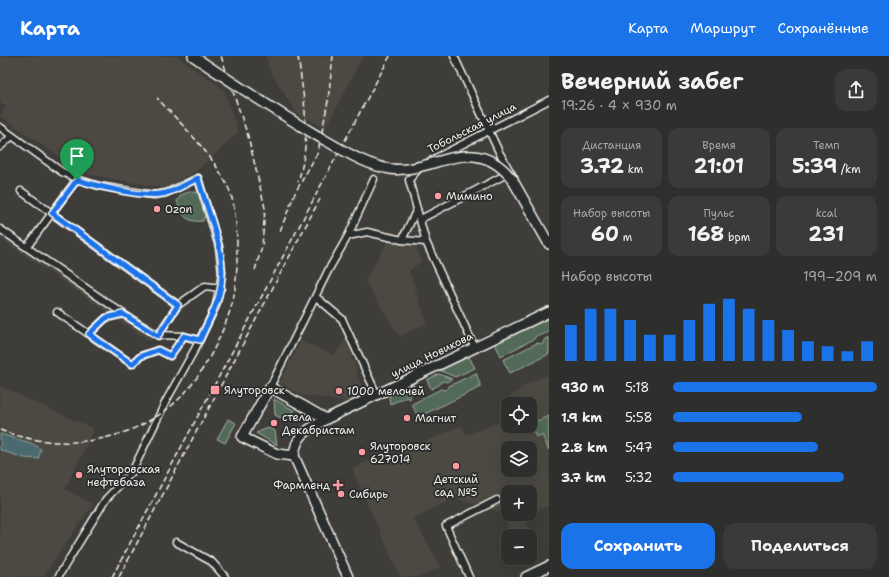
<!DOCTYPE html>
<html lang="ru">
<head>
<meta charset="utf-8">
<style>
	:root { --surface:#2e2e2c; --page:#3a3a38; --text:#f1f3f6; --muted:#a7a8a9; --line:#494a48; --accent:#1a73e8 }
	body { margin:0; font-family:"Shantell Sans",sans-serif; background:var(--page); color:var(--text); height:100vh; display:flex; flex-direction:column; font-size:15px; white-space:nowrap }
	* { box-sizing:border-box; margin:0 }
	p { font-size:13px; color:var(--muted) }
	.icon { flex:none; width:22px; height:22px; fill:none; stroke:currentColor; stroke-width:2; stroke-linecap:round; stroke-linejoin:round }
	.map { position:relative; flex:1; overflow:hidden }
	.sheet { display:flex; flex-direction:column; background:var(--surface); width:340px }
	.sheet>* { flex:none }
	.fabs { position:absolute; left:501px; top:341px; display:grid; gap:8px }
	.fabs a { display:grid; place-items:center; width:36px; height:36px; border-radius:8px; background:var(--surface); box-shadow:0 4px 16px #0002,0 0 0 1px var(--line); font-size:20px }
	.pin { position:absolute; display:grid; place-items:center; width:34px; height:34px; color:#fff; margin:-41px -17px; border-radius:50% 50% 50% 0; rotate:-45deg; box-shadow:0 0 4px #0007 }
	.pin .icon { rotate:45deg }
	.round { display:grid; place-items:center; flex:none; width:42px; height:42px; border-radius:12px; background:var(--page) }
	.headline { display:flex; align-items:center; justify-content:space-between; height:68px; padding:0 12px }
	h1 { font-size:22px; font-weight:700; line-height:30px }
	.figures { display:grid; grid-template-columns:repeat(3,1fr); gap:6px; height:68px; padding:4px 12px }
	.figures div { display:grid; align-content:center; border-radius:10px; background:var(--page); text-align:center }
	.figures b { font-size:20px; font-weight:700 }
	.figures small { font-size:11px; font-weight:400 }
	.figures p { font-size:11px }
	.chart { height:112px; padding:8px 12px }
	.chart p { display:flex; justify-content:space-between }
	.chart svg { width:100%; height:72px; margin-top:4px; stroke:var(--accent); stroke-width:6 }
	.button { display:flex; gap:8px; margin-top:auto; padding:8px 12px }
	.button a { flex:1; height:46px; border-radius:12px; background:var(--accent); color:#fff; font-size:16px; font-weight:700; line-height:46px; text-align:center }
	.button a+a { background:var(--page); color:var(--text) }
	ul { padding:0 12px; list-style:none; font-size:13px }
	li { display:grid; grid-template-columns:64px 48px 1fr; align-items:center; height:30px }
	li i { height:10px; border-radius:5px; background:var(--accent) }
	header { display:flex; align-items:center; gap:24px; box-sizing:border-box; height:56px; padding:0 20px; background:var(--accent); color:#fff }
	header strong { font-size:19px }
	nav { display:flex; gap:22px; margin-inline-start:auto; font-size:14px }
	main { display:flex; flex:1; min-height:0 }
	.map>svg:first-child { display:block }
	.built { fill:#4c4842; fill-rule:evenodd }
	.green { fill:#526b58; stroke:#a3aea0 }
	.water { fill:#4c6a70; stroke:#8fa0a0 }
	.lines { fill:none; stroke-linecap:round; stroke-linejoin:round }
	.street-casing { stroke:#f4f1e8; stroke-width:9 }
	.secondary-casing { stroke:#f4f1e8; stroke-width:12 }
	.street { stroke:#2a2d2e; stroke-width:6 }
	.secondary { stroke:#2a2d2e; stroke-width:9 }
	.rail { stroke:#f4f1e8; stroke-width:1.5; stroke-dasharray:6 3; stroke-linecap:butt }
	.secondary-bridge-casing { stroke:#f4f1e8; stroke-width:12; stroke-linecap:butt }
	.secondary-bridge { stroke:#2a2d2e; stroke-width:9 }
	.route-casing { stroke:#fff; stroke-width:8 }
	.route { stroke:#1a73e8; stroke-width:5 }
	.poi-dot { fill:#ff9aa2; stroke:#2a2d2e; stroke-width:1.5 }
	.labels { text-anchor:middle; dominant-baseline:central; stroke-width:3.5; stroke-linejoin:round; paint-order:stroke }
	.street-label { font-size:11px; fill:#f4f1e8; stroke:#2a2d2e }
	.poi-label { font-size:11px; fill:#f4f1e8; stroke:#2a2d2e; text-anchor:start }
</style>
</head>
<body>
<header>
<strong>Карта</strong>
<nav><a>Карта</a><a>Маршрут</a><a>Сохранённые</a></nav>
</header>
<main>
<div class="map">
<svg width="549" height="521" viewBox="0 0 549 521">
	<rect width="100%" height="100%" fill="#3e3d3a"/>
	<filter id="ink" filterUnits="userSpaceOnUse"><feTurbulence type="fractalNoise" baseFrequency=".025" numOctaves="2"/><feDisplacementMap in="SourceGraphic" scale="8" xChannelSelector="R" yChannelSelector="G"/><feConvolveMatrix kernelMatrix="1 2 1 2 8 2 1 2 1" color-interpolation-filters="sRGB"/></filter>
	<g filter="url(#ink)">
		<!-- built -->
		<g class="built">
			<polygon points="0,0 177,0 224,34 238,76 216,98 191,119 164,132 85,118 0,60 6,51 0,47"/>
			<polygon points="266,0 363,0 326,72 297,58 270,15"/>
			<polygon points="1,176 116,254 112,259 0,182"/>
			<polygon points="387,186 414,186 422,205 409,215 427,267 400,281 365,225"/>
			<polygon points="121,260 154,282 151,286 119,265"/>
			<polygon points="347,283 363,337 347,346 301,339 279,327 301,285 334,299"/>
			<path d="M546,319L549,324V360L530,369L542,378L549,394V450L530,456V436H508V458H526L523,460L530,476V480H514L499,456L455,442L413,462L441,511L419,521H400L352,413L390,395L393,400L462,369L466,379L508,362V370H530V348H508V357L504,347L524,329ZM508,392H530V414H508Z"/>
			<polygon points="0,330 94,373 65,433 93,448 43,521 0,521"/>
		</g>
		<!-- green -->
		<g class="green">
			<path d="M191,135L198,137L205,159L203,165C187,167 181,159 177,145L181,139Z"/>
			<polygon points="549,259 549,276 542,279 537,279 534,283 501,300 494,286"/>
			<polygon points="549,281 549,298 510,317 503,304 537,287 542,288 545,283"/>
			<polygon points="468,299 475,312 455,321 441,315 450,307"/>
			<polygon points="476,317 481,331 418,361 412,348 441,333 446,334 449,330"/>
			<polygon points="439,318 452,323 447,326 442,325 439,329 431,333 427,324"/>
			<polygon points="413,328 414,329 410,343 407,341 390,348 389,341 395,334"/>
			<polygon points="274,343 295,355 281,362 275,359"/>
			<polygon points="549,360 549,394 542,379 536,381 530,368"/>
			<polygon points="228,363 236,367 225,387 217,383"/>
			<polygon points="268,372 275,375 277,389 256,377"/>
		</g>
		<!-- water -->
		<polygon class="water" points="0,378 31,387 41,393 38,403 24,402 0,394"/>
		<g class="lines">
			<!-- street casing -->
			<g class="street-casing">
				<g id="street">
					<polyline points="454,0 499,96 514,122"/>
					<polyline points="0,71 62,116 77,123 99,130 154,139 166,137 198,122 219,191 222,217 216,250 195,293 166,345 132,416 106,443 58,521"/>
					<polyline points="0,91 12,80"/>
					<polyline points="430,105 549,44"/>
					<polyline points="421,110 409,124 426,186 475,292"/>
					<polyline points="21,135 178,249 205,230 221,232"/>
					<polyline points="419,164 503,120"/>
					<polyline points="0,173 125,259 158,279 184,280 199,284"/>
					<polyline points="348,180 374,123"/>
					<polyline points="402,184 417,153"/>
					<polyline points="27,191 77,123"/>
					<polyline points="316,241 342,263 377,339"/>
					<polyline points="57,256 132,308 141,300 158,294 170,300 184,280"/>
					<polyline points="89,278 106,262 123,258"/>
					<polyline points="158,279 178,249"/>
					<polyline points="270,331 329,213 348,180 367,176 402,184 426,186"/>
					<polyline points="176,486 212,506 225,521"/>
					<polyline points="469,521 446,470 497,444"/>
				</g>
			</g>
			<!-- secondary casing -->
			<g class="secondary-casing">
				<g id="secondary">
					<polyline points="193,0 199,4"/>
					<polyline points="512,123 549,188"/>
					<polyline points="294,400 277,398 242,381 270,331 326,363"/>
					<path d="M348,521L294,400C296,377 309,374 326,363L549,256"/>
					<polyline points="526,521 549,510"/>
				</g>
			</g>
			<!-- street -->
			<use href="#street" class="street"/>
			<!-- secondary -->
			<use href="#secondary" class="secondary"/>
			<!-- rail -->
			<g class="rail">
				<polyline points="221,0 248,80 265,152 262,191 255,214"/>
				<path d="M298,0C304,46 312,80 298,126"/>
				<polyline points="280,175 295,137 318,96 328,45 333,0"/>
				<path d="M0,374C60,397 132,388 180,342C203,319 223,279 232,248C236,232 237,216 237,200C237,179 237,151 228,131C212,97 182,69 157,42"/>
				<polyline points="112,521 390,0"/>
				<polyline points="119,521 320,143"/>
			</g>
			<!-- secondary-bridge casing -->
			<g class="secondary-bridge-casing">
				<path id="secondary-bridge" d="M199,4C239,31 279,57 321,82C343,94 365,109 390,113C432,119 473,74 512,123"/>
			</g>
			<!-- secondary-bridge -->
			<use href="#secondary-bridge" class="secondary-bridge"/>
		</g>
	</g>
	<g class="lines" filter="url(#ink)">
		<!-- route casing -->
		<g class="route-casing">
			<path id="route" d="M198,122C208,159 230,200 219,239C215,255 206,269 200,284L184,280L170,300L158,294L141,300L132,308L89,278L106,262L123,258L158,280L178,249L52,157L77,124C97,130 147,143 166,137C177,134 188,127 198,122Z"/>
		</g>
		<!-- route -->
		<use href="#route" class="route"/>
	</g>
	<!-- markers -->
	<g class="poi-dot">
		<circle cx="438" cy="140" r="4"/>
		<circle cx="157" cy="153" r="4"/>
		<rect x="210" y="329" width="10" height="10" rx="2"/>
		<circle cx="339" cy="335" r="4"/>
		<circle cx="407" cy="362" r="4"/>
		<circle cx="274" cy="367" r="4"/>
		<circle cx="362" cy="396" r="4"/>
		<circle cx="456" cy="410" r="4"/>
		<circle cx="79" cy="419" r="4"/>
		<path d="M336 423h4v4h4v4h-4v4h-4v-4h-4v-4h4z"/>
		<circle cx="341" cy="438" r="4"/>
	</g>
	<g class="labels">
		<!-- street labels -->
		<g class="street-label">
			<text transform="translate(472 72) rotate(-27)">Тобольская улица</text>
			<text transform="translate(432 299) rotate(-26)">улица Новикова</text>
		</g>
		<!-- poi labels -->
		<g class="poi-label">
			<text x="446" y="140">Мимино</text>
			<text x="165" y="153">Ozon</text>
			<text x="224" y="334">Ялуторовск</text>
			<text x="347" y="335">1000 мелочей</text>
			<text x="282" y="361">стела<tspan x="282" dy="13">Декабристам</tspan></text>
			<text x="415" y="362">Магнит</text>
			<text x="370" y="390">Ялуторовск<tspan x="370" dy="13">627014</tspan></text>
			<text x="87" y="413">Ялуторовская<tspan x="87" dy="13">нефтебаза</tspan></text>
			<text x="456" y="423" text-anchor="middle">Детский<tspan x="456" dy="13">сад №5</tspan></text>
			<text x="330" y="429" text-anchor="end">Фармленд</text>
			<text x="349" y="438">Сибирь</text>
		</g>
	</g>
</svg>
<div class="fabs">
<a><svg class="icon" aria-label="locate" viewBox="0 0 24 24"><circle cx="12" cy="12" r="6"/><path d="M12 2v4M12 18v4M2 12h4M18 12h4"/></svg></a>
<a><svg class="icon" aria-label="layers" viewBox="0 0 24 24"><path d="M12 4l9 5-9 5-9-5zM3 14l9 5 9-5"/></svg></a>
<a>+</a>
<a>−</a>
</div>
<div class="pin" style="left:77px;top:124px;background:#1e9e55"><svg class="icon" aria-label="arrive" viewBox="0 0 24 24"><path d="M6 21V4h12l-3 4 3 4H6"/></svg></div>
</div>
<section class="sheet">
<div class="headline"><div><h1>Вечерний забег</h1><p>19:26 · 4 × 930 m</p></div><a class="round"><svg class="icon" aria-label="share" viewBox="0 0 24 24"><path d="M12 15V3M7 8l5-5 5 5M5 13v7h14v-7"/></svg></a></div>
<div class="figures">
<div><p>Дистанция</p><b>3.72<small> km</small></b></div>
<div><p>Время</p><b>21:01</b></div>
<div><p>Темп</p><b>5:39<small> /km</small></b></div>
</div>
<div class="figures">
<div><p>Набор высоты</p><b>60<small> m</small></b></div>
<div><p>Пульс</p><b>168<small> bpm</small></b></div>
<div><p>kcal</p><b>231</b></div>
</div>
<div class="chart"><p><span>Набор высоты</span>199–209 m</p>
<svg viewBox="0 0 160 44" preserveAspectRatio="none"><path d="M5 44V22M15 44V12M25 44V12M35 44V19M45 44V28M55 44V28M65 44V19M75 44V9M85 44V6M95 44V12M105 44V19M115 44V25M125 44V32M135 44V35M145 44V38M155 44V32"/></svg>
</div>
<ul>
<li><b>930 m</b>5:18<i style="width:100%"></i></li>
<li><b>1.9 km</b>5:58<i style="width:63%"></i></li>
<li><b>2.8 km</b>5:47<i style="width:71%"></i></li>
<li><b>3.7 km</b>5:32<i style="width:84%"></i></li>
</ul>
<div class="button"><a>Сохранить</a><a>Поделиться</a></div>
</section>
</main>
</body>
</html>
